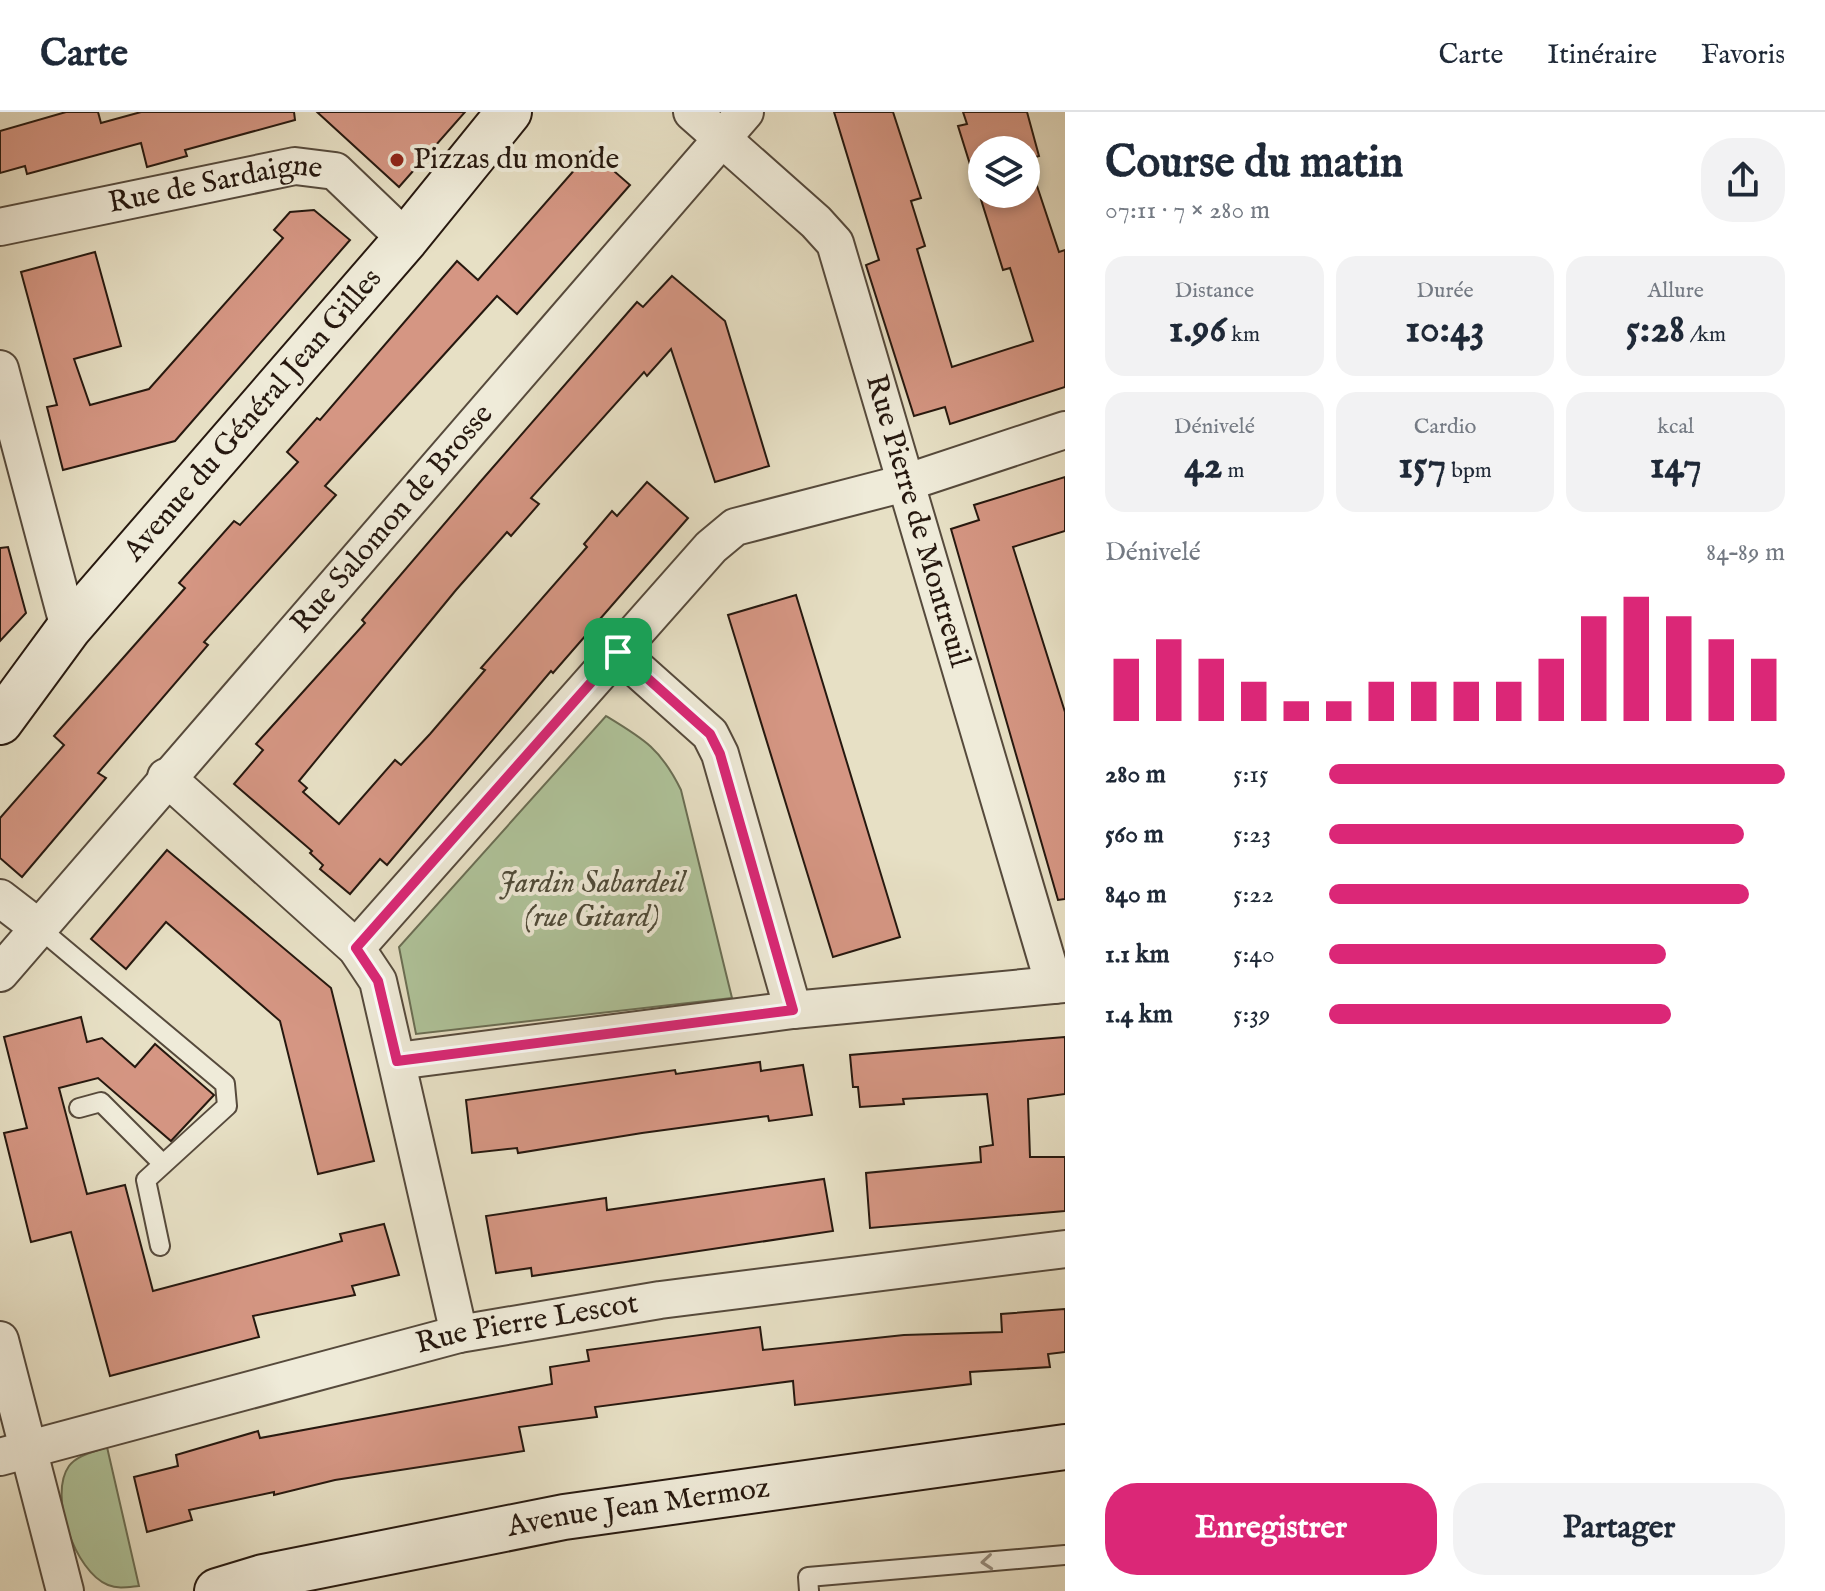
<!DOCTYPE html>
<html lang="fr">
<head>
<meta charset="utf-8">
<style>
	:root { --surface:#fff; --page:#f2f2f3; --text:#1f2937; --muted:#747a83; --line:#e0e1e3; --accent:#db2777 }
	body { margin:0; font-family:"IM FELL English",serif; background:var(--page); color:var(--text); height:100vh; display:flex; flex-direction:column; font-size:30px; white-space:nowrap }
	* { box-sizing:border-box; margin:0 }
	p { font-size:26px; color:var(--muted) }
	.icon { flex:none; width:44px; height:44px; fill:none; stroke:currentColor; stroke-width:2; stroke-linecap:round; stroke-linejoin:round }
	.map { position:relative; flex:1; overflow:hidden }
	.drawer { display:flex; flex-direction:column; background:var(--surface); width:760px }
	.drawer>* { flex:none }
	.tools { position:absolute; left:968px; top:24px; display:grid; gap:16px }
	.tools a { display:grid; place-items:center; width:72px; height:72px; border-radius:50%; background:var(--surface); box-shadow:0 4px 12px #0003; font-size:40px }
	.pin { position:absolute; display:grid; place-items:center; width:68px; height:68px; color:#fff; margin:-34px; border-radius:16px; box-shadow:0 4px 12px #0006 }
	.round { display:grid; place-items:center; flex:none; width:84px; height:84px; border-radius:32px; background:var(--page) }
	.summary { display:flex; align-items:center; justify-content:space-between; height:136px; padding:0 40px }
	h1 { font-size:44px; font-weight:700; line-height:60px }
	.metrics { display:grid; grid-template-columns:repeat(3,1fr); gap:12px; height:136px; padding:8px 40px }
	.metrics div { display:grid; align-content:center; border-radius:20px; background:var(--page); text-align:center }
	.metrics b { font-size:40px; font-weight:700 }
	.metrics small { font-size:22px; font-weight:400 }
	.metrics p { font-size:22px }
	.chart { height:224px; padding:16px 40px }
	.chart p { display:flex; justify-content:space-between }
	.chart svg { width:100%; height:144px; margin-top:8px; stroke:var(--accent); stroke-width:6 }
	.primary-button { display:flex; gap:16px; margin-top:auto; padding:16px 40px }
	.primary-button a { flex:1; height:92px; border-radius:32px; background:var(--accent); color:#fff; font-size:32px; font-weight:700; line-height:92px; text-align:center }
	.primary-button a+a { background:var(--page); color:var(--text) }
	ul { padding:0 40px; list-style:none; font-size:26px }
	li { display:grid; grid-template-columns:128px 96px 1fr; align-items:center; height:60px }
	li i { height:20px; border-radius:10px; background:var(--accent) }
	header { display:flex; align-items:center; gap:48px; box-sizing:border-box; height:112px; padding:0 40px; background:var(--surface); border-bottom:2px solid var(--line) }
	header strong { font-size:38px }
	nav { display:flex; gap:44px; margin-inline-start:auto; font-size:28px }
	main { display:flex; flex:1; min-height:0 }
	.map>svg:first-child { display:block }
	.green { fill:#afc39a; stroke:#6a6e54; stroke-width:2 }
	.building { fill:#d59683; stroke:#26180f; stroke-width:2; fill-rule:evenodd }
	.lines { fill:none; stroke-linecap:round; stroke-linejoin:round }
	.lane-casing { stroke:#564a3c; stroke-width:22 }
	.street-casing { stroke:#564a3c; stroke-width:40 }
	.secondary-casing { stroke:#26180f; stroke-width:48 }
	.lane { stroke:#efebd9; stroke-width:18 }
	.street { stroke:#efebd9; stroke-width:36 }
	.secondary { stroke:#efebd9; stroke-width:44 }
	.oneway { stroke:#958c7e }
	.route-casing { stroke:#fff; stroke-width:16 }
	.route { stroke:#db2777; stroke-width:10 }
	.poi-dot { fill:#8f2418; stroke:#efebd9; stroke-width:3 }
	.labels { text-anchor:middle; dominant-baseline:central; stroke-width:8; stroke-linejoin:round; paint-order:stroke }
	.poi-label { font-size:30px; fill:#26180f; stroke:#efebd9; text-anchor:start }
	.street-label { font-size:30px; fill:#26180f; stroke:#efebd9 }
	.park-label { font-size:30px; font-style:italic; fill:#4f4b39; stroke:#efebd9 }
</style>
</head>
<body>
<header>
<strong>Carte</strong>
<nav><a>Carte</a><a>Itinéraire</a><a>Favoris</a></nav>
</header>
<main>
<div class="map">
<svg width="1065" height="1479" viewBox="0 0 1065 1479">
	<rect width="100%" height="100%" fill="#e7e0c5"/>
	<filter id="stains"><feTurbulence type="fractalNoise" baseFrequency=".0025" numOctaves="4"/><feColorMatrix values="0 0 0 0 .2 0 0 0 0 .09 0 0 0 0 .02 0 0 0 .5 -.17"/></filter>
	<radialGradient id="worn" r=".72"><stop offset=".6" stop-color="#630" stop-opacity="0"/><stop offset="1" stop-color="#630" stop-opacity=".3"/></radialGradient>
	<!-- green -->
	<g class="green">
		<path d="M606,604C644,627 661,637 681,678L732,886L416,922L399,835Z"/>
		<path d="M107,1335L139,1474C128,1475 118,1477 108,1473C75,1460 48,1383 69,1354C77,1343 94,1340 107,1335Z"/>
	</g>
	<!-- building -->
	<g class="building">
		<polygon points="66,0 98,0 101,11 141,0 294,0 295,8 185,38 187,44 147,55 141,31 27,62 25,54 0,61 0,19"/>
		<polygon points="317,0 465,0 399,75"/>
		<path d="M834,0H893L921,86L911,89L925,134L917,137L952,255L1033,229L1010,156L1003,158L958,14L967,12L963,0H1027L1039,44L1028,47L1059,140L1065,138V275L950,312L945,295L914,304L866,153L879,148ZM982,38H1026V82H982Z"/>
		<polygon points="591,39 630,73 517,202 497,184 325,374 336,383 204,530 208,533 98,661 106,666 22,765 0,746 0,706 64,633 54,624 185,476 179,471 234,409 240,413 298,350 287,340 317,306 320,308 457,149 478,168"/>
		<polygon points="314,98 350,128 175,329 63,358 47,295 57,293 21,160 95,140 121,234 74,247 90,293 149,277 283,126 274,118 290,100"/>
		<polygon points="672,164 725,209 769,354 715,370 671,237 647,264 644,260 531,386 539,392 511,424 507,420 456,478 299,669 307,676 303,680 339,712 395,648 401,653 430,622 485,558 481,556 587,435 584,432 612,399 617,404 647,370 688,406 553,561 551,559 387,753 380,747 350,782 320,757 323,753 310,741 312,739 234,672 263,638 256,632 365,511 362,508 481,369 637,190 643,195"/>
		<polygon points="1065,365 1065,419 1013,435 1065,600 1065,787 1058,788 951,417 979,408 974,393"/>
		<polygon points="8,435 26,501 0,529 0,436"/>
		<polygon points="796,483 900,825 833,845 728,503"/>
		<polygon points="167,738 331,876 374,1049 318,1062 280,909 166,810 126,857 91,827"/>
		<polygon points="81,905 87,930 102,926 135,955 155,932 214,983 171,1029 98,966 59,976 87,1082 125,1073 153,1179 342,1129 340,1122 384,1112 399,1163 352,1174 355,1183 253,1204 259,1225 110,1264 71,1120 31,1130 4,1021 27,1016 4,925"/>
		<polygon points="1065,925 1065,982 1028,987 1030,1045 1065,1045 1065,1099 870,1116 866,1061 981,1050 980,1035 993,1033 987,982 903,987 904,992 860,995 858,975 853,975 850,943"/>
		<polygon points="760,950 761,959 803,953 812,1003 769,1009 768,1004 642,1021 518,1041 517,1036 472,1041 466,988 675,958 676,962"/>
		<polygon points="824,1067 833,1119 532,1164 531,1156 496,1161 486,1104 606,1086 607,1098"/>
		<polygon points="1065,1197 1065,1240 1048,1242 1050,1255 970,1260 971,1272 795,1293 793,1269 595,1295 597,1305 519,1315 524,1339 335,1368 274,1383 274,1380 189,1398 192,1408 147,1420 134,1365 178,1354 176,1343 258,1319 260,1326 552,1272 550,1255 589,1249 587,1238 760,1215 763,1238 904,1223 1002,1220 1001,1202"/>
	</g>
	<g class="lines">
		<!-- lane casing -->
		<g class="lane-casing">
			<g id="lane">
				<polyline points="39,816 225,972 227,994 146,1068 160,1134"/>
				<polyline points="79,996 101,990 163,1052"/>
				<polyline points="809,1479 808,1465 1065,1443"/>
			</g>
		</g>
		<!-- street casing -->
		<g class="street-casing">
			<g id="street">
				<path id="s1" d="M692,0L816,110L835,131L1054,873"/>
				<path id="s2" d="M0,115L295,54L335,59L406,127"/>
				<polyline points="0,257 69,516"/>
				<polyline points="618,540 710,622 720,642 793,898"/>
				<polyline points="166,665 356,836 378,869 459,1222"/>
				<polyline points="0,786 39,816"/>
				<polyline points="356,836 711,435 735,415 905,371 1065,318"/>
				<path id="s3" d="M0,861L745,0"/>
				<polyline points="397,949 793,898 1065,872"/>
				<polyline points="0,1228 65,1479"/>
				<path id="s4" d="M0,1345L459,1222L660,1188L1065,1137"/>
			</g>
		</g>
		<!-- secondary casing -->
		<g class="secondary-casing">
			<g id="secondary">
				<path id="s5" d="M0,610L69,516L406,127L509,0"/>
				<path id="s6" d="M217,1479L263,1465L564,1405L1065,1335"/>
			</g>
		</g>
		<!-- lane -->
		<use href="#lane" class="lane"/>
		<!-- street -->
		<use href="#street" class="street"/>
		<!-- secondary -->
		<use href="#secondary" class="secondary"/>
	</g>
	<!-- one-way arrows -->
	<defs><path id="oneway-chevron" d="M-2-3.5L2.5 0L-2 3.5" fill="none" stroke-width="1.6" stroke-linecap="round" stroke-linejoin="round" transform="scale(2)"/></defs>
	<use class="oneway" href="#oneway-chevron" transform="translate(987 1450) rotate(175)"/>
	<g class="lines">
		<!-- route casing -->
		<g class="route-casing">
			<polygon id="route" points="618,540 710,622 720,642 793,898 397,949 378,869 356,836"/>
		</g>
		<!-- route -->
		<use href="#route" class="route"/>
	</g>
	<!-- markers -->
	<circle class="poi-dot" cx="397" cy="48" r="8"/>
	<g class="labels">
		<!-- poi labels -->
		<g class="poi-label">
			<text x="413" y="48">Pizzas du monde</text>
		</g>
		<!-- street labels -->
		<g class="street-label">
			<text stroke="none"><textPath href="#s2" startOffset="220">Rue de Sardaigne</textPath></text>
			<text stroke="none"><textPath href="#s5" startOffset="398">Avenue du Général Jean Gilles</textPath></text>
			<text stroke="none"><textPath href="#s3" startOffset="600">Rue Salomon de Brosse</textPath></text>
			<text stroke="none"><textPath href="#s1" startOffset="484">Rue Pierre de Montreuil</textPath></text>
			<text stroke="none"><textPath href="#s4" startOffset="544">Rue Pierre Lescot</textPath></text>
			<text stroke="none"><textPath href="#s6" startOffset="430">Avenue Jean Mermoz</textPath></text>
		</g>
		<!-- park labels -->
		<g class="park-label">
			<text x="592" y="772">Jardin Sabardeil<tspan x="592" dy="34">(rue Gitard)</tspan></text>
		</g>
	</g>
	<rect width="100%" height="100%" filter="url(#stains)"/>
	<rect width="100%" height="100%" fill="url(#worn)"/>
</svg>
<div class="tools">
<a><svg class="icon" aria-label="layers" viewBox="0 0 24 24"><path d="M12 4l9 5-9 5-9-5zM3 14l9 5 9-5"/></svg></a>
</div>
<div class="pin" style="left:618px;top:540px;background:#1e9e55"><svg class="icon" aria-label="arrive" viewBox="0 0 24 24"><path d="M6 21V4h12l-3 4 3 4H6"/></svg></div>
</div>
<section class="drawer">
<div class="summary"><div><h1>Course du matin</h1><p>07:11 · 7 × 280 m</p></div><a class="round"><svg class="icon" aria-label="share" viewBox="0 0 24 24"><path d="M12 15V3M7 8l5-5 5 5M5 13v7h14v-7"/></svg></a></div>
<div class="metrics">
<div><p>Distance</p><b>1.96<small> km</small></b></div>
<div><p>Durée</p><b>10:43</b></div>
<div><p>Allure</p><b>5:28<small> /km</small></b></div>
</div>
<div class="metrics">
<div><p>Dénivelé</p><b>42<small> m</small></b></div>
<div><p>Cardio</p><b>157<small> bpm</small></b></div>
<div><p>kcal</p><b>147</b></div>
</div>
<div class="chart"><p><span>Dénivelé</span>84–89 m</p>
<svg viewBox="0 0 160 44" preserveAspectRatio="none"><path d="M5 44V25M15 44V19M25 44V25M35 44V32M45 44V38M55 44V38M65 44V32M75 44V32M85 44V32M95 44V32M105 44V25M115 44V12M125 44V6M135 44V12M145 44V19M155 44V25"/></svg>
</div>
<ul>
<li><b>280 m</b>5:15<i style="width:100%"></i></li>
<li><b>560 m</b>5:23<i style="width:91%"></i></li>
<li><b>840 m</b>5:22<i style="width:92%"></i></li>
<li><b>1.1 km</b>5:40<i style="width:74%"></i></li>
<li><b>1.4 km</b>5:39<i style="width:75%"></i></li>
</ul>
<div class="primary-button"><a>Enregistrer</a><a>Partager</a></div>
</section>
</main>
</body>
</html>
